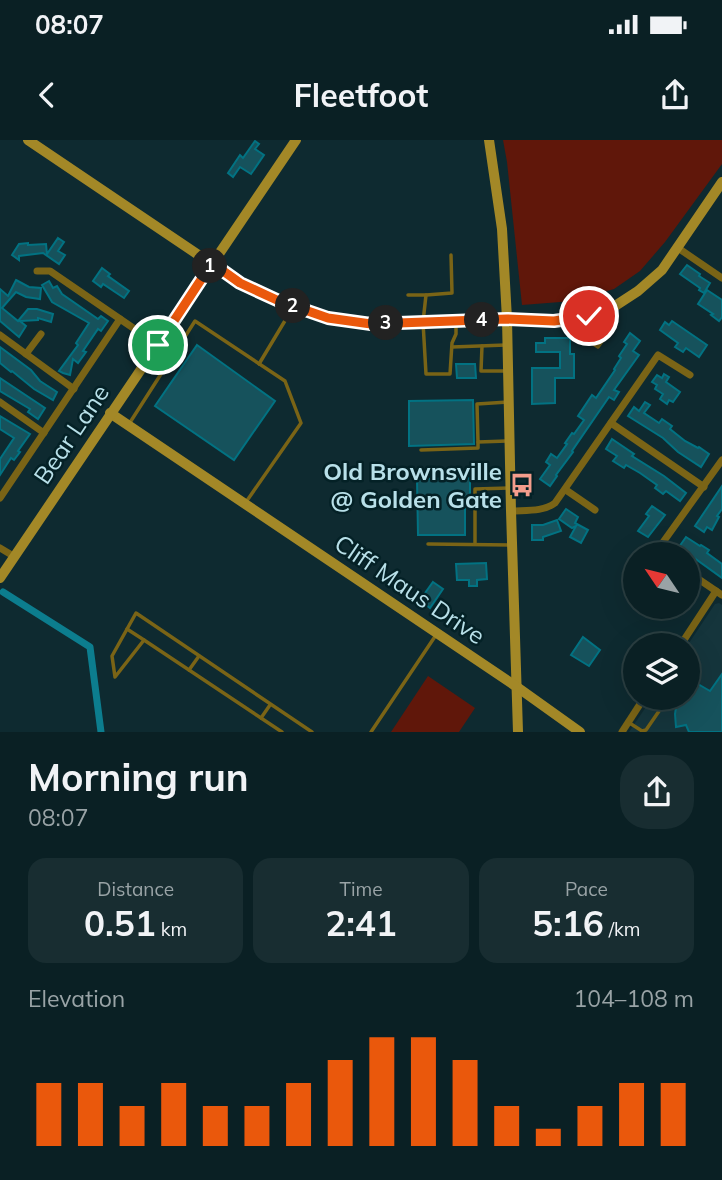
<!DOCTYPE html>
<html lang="en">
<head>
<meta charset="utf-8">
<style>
	:root { --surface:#0a2024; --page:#182d31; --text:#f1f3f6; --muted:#99a3a6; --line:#2a3e41; --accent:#ea580c }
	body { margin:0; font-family:Mulish,sans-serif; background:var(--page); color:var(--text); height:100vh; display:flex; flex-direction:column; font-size:26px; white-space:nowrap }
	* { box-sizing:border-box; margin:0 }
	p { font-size:23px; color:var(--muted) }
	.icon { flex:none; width:38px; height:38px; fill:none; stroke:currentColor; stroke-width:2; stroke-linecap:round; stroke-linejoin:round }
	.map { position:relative; height:592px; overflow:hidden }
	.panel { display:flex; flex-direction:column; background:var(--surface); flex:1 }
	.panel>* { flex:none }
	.needle { width:46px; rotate:305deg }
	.buttons { position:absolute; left:623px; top:402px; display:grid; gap:14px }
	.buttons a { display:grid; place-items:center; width:77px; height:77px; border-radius:50%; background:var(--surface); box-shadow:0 7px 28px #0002,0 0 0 2px var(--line); font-size:35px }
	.pin { position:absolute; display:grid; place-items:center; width:60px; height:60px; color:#fff; margin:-30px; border:4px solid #fff; border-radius:50%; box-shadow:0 2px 7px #0007 }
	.km { position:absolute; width:35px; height:35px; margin:-18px; border-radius:50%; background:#222; color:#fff; font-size:19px; line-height:35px; text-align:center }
	.round { display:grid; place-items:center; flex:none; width:74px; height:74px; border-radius:28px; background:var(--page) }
	.headline { display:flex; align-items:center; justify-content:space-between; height:119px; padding:0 28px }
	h1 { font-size:38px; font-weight:700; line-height:52px }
	.stats { display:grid; grid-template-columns:repeat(3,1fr); gap:10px; height:119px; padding:7px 28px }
	.stats div { display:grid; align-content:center; border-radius:18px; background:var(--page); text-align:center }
	.stats b { font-size:35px; font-weight:700 }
	.stats small { font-size:19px; font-weight:400 }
	.stats p { font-size:19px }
	.chart { height:196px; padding:14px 28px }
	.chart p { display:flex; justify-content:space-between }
	.chart svg { width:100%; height:126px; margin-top:7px; stroke:var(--accent); stroke-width:6 }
	.status { display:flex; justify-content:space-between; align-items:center; height:49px; padding:0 35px; background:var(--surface); direction:ltr }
	.status svg { height:19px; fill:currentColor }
	header { display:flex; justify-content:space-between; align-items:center; height:91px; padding:0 28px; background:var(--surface); font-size:32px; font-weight:700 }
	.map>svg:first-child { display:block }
	.built { fill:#15353c }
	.grass { fill:#60170a }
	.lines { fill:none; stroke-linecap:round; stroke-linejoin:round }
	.canal { stroke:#0c7d8e; stroke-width:7 }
	.building { fill:#16525c; stroke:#027282; stroke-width:2 }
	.lane { stroke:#7a6416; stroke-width:3.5 }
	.street { stroke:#7a6416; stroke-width:7 }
	.secondary { stroke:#a38827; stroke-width:10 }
	.route-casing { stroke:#fff; stroke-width:14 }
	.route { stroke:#ea580c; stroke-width:9 }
	.labels { text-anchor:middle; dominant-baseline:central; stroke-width:5; stroke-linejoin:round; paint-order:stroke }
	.street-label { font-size:24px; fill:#b8e0e9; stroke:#042126 }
	.poi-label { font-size:24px; font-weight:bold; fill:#b8e0e9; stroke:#042126; text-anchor:end }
</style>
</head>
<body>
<div class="status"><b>08:07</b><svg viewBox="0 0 49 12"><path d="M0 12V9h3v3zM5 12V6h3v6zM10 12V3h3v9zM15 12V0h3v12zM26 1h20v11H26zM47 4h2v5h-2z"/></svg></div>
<header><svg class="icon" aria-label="back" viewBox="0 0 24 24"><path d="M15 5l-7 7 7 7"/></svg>Fleetfoot<svg class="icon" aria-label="share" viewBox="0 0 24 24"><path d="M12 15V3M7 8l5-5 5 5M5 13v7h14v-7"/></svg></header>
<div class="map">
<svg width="722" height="592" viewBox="0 0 722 592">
	<rect width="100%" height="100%" fill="#0e2a30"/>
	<!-- built -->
	<polygon class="built" points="719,463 722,465 722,592 629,592 652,558 688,558 687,506 715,464"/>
	<!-- grass -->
	<g class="grass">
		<polygon points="503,0 722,0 722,24 665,102 640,131 614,149 573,161 522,165 507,22"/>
		<polygon points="428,536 475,568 459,592 391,592"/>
	</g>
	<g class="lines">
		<!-- canal -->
		<polyline class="canal" points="3,452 90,507 101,592"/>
	</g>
	<!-- building -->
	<g class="building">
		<polygon points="255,1 259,4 255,9 264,15 251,34 240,27 233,37 228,33 240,15 243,18"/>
		<polygon points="58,98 64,102 58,111 65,115 59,124 43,113 19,116 19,120 12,115 19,104 28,103 28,105 46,104 47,114"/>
		<polygon points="687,125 700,134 699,136 710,143 704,153 699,150 700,148 680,134"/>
		<polygon points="102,128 110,134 108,136 129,151 124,158 103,144 101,147 93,141"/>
		<polygon points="16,140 29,147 41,148 40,159 26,157 16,152 2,168 18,181 28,169 37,169 53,174 51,182 38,178 38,180 20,181 26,186 19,197 0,181 0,149 8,156"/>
		<polygon points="49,141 53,148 57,146 62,154 98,179 101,176 108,181 101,191 98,189 83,211 86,212 78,223 73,219 70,235 63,233 59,231 78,205 76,203 89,183 52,162 42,145"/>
		<polygon points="707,150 722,160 722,177 719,181 711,175 713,174 698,164"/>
		<polygon points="672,181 707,205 699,217 686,208 683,212 675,207 678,203 660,190 665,182 669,185"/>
		<polygon points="630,193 640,201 633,211 639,215 614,250 619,252 614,260 609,257 572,311 573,312 556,335 557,336 550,346 540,339 550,325 546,322 551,314 557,318 567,304 565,303 572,293 574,294 584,280 578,276 592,255 596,258 615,230 614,229 621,218 619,216 627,204 624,202"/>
		<polygon points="545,198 570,198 570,214 574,214 574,238 555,238 555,263 532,264 532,228 560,228 560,212 536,212 536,203 545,203"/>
		<polygon points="197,205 275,261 234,320 155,266"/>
		<polygon points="0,207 31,230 40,241 57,252 53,260 34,249 12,231 11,232 0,223"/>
		<polygon points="456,224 475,224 476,238 457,238"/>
		<polygon points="664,234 669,237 666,242 680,252 673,262 669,260 667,264 660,259 663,254 655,249 657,245 652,242 657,235 662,238"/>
		<polygon points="0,238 45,268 38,279 28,272 30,269 0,251"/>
		<polygon points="473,260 474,304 409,306 409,261"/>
		<polygon points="645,262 650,265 644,273 659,283 662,279 672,286 670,289 685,301 698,308 699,307 709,314 701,327 678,312 663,298 628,276 634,267 639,271"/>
		<polygon points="0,276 30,294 18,311 20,312 14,320 11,318 0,335 0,319 14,298 0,289"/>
		<polygon points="612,299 634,314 632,316 664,336 686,353 680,361 666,351 663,354 655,348 657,345 640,333 626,325 624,328 613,321 617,316 606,309"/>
		<polygon points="470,338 470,361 465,362 465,395 418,395 417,339"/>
		<polygon points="722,346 722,369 717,376 719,377 712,390 707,387 704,392 695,386"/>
		<polygon points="652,366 665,375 648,397 638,391 649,376 646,374"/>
		<polygon points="566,369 578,377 575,383 588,390 581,403 570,397 576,386 572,388 559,379"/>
		<polygon points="557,380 561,391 543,397 543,400 532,400 532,385 543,385"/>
		<polygon points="686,397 700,406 701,405 709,410 707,413 722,424 722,438 679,407"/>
		<polygon points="486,423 487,439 477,440 477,446 469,446 469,440 457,440 456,424"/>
		<polygon points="433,442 443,449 430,468 420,460"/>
		<polygon points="583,497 600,510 589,526 571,515"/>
		<polygon points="722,534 722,592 689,592 686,585 676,587 675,574 677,561 679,558 688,558 688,545 691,540 710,551"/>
	</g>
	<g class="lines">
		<!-- lane -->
		<g class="lane">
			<polyline points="408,155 426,155 423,182 426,234 450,234 452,203 456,194 456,183"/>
			<polyline points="426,155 452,153 451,115"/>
			<polyline points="582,180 586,199 598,207 610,190"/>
			<polyline points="482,206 481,231 506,231"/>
			<polyline points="452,207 506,205"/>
			<polyline points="259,224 292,169"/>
			<polyline points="129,284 195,181 285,241 301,283 246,362"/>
			<polyline points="507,301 478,302 477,264 508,262"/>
			<polyline points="421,310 478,308 478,302"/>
			<polyline points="428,404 510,405"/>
			<polyline points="475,404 475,349 509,348"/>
			<polyline points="127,489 144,500"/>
			<polyline points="688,526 688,529"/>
			<polyline points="189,530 199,516"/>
			<polyline points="261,578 270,565"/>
			<polyline points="628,582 642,591 646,590 668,558"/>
			<polyline points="282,592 144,500 115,537 112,516 136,473 312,592"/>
			<polyline points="371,592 436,495"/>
		</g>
		<!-- street -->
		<g class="street">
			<polyline points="678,108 722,138"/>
			<polyline points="37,131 50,131 158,205"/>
			<polyline points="0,195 74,249"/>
			<polyline points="26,214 41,194"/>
			<polyline points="0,262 44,293"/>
			<polyline points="611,283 704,347"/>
			<polyline points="566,350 595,370"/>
			<polyline points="0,358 120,179"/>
			<path d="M511,371C526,370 543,372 555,363L658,215L690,235"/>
			<polyline points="0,408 15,417"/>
			<polyline points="661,415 656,412 722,320"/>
			<polyline points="688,432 722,455"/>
			<polyline points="680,506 716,451"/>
			<polyline points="622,592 644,558"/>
		</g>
		<!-- secondary -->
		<g class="secondary">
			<polyline points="28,0 240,143 279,161 329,178 371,184 507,179 554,181 589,176 615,166 638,151 662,130 722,42"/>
			<polyline points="489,0 502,89 507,179 511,371 518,592"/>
			<polyline points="110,273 517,547 580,592"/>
			<path d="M0,438C99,292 197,146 296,0"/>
		</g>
	</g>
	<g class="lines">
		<!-- route casing -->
		<g class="route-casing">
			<polyline id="route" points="158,205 212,123 240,143 279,161 328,178 371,184 507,179 554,181 589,176"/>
		</g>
		<!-- route -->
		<use href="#route" class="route"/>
	</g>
	<!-- icons -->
	<defs>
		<g id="bus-bare" transform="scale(1.89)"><path d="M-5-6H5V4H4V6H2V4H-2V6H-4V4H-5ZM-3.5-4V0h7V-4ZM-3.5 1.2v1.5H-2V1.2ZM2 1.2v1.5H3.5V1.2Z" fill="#f49d8c" stroke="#042126" stroke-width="2.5" paint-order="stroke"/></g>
	</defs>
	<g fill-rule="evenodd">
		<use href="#bus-bare" x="522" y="345"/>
	</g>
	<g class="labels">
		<!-- street labels -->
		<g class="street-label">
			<text transform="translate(71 294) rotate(-56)">Bear Lane</text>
			<text transform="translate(410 449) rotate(34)">Cliff Maus Drive</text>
		</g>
		<!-- poi labels -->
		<g class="poi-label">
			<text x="502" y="331">Old Brownsville<tspan x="502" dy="28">@ Golden Gate</tspan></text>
		</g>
	</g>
</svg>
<div class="buttons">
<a><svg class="needle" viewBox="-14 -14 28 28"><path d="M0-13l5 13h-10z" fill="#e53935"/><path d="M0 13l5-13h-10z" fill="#99a3a6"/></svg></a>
<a><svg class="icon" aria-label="layers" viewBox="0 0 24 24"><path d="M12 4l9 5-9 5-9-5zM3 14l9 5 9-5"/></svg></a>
</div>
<div class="pin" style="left:158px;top:205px;background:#1e9e55"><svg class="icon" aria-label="arrive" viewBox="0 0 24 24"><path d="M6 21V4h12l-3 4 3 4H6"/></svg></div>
<div class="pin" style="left:589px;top:176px;background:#d93025"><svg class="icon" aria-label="check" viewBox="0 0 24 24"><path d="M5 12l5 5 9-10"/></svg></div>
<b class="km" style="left:210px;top:126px">1</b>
<b class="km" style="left:293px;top:166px">2</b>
<b class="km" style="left:386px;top:183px">3</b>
<b class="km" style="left:482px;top:180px">4</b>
</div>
<section class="panel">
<div class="headline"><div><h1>Morning run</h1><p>08:07</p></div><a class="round"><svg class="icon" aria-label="share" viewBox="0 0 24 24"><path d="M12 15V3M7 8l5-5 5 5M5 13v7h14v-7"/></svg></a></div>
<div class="stats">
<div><p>Distance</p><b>0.51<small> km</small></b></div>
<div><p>Time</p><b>2:41</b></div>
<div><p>Pace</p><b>5:16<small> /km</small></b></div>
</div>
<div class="chart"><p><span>Elevation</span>104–108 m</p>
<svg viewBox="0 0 160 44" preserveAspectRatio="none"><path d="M5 44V22M15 44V22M25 44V30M35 44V22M45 44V30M55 44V30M65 44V22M75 44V14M85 44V6M95 44V6M105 44V14M115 44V30M125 44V38M135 44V30M145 44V22M155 44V22"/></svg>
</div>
</section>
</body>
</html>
